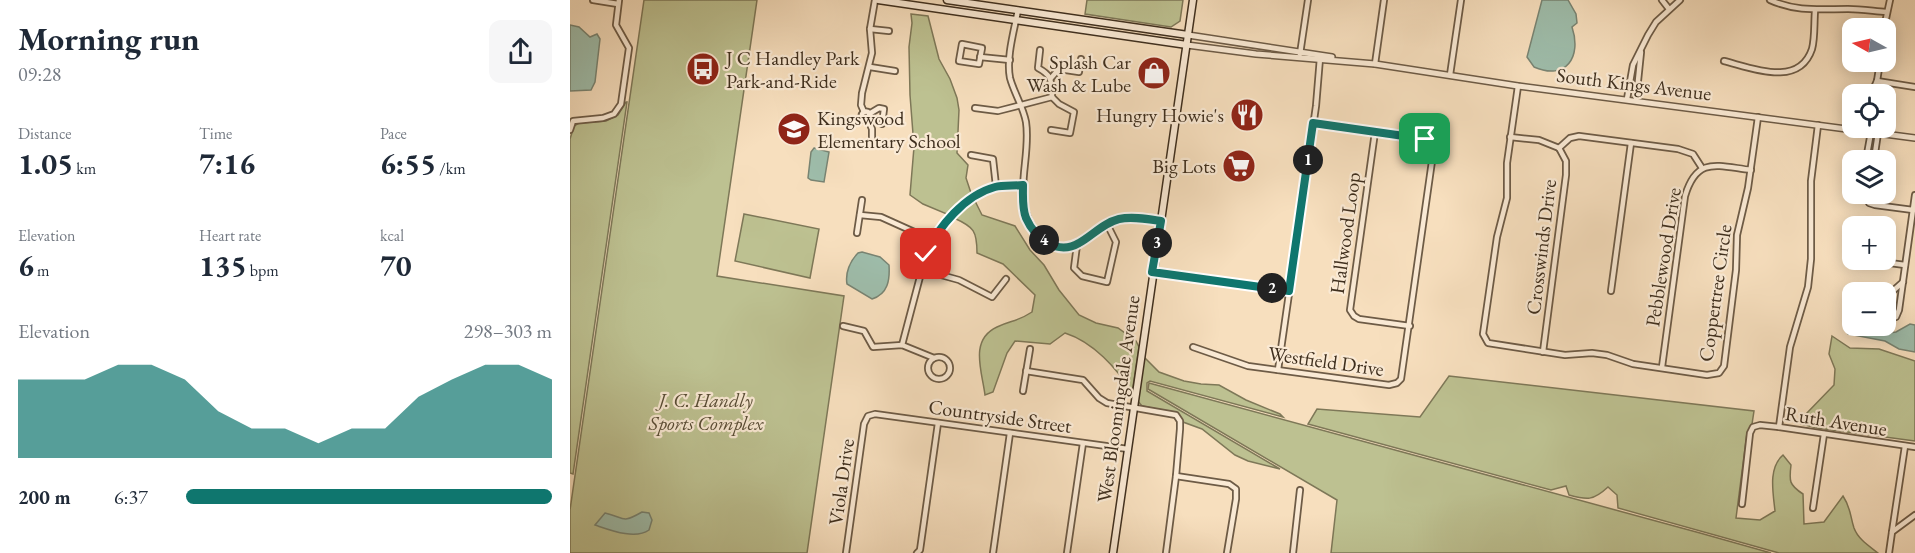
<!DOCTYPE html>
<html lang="en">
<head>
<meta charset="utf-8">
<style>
	:root { --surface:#fff; --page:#f6f6f7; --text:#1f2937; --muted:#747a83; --accent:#0f766e }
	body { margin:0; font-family:"EB Garamond",serif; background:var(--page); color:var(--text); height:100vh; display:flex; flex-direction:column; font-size:22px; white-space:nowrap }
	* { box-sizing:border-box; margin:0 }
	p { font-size:20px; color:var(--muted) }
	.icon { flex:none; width:33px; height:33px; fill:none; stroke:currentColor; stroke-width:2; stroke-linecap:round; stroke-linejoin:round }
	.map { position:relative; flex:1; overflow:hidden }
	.panel { display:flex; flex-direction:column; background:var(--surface); width:570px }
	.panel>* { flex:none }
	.needle { width:39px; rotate:278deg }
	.controls { position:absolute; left:1272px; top:18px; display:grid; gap:12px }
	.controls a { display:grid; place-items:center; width:54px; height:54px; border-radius:12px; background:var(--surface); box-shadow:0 3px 15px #0003; font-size:30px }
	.pin { position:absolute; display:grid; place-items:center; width:51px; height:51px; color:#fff; margin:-26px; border-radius:12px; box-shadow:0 3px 9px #0006 }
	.km { position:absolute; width:30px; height:30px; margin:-15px; border-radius:50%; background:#222; color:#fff; font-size:16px; line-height:30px; text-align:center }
	.round { display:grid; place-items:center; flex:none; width:63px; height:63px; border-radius:12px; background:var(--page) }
	.overview { display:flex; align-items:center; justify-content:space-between; height:102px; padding:0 18px }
	h1 { font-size:33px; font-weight:700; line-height:45px }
	.figures { display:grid; grid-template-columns:repeat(3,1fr); gap:9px; height:102px; padding:6px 18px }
	.figures div { display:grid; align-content:center }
	.figures b { font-size:30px; font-weight:700 }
	.figures small { font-size:16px; font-weight:400 }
	.figures p { font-size:16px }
	.chart { height:168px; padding:12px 18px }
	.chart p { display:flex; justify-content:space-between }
	.chart svg { width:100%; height:108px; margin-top:6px; fill:var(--accent); opacity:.7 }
	ul { padding:0 18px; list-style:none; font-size:20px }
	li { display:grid; grid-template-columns:96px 72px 1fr; align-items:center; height:45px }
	li i { height:15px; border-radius:8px; background:var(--accent) }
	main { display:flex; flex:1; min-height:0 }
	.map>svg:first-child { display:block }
	.green { fill:#bdc191; stroke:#7e7858; stroke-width:1.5 }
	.water { fill:#9ebdab; stroke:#788473; stroke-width:1.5 }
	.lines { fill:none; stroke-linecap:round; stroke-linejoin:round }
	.minor-casing { stroke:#6d5b46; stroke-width:8 }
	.tertiary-casing { stroke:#6d5b46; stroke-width:8 }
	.secondary-casing { stroke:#3f2f1e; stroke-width:9 }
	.minor { stroke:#faead5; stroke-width:4.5 }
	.tertiary { stroke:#faead5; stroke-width:5 }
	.secondary { stroke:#faead5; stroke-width:6 }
	.route-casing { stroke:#fff; stroke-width:12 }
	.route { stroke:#0f766e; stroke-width:8 }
	.labels { text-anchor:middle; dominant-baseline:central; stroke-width:4.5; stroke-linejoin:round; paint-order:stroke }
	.poi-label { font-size:20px; fill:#3f2f1e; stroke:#faead5; text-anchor:end }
	.street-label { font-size:20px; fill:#3f2f1e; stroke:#faead5 }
	.park-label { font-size:20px; font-style:italic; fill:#584c35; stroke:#faead5 }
</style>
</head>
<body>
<main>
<section class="panel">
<div class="overview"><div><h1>Morning run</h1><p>09:28</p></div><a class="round"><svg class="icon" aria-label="share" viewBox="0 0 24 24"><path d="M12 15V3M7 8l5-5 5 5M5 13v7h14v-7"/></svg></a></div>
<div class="figures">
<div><p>Distance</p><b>1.05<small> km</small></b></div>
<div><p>Time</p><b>7:16</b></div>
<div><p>Pace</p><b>6:55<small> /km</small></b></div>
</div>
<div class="figures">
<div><p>Elevation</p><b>6<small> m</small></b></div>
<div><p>Heart rate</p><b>135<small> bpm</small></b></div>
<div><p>kcal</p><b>70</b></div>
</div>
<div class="chart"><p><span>Elevation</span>298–303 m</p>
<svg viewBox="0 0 160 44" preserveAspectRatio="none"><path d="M0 44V12L10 12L20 12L30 6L40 6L50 12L60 25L70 32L80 32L90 38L100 32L110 32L120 19L130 12L140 6L150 6L160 12V44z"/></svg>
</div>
<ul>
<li><b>200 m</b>6:37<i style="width:100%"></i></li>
</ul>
</section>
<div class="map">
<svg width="1345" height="553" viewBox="0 0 1345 553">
	<rect width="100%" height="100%" fill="#f7dfbe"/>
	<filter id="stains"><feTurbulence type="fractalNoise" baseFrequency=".00333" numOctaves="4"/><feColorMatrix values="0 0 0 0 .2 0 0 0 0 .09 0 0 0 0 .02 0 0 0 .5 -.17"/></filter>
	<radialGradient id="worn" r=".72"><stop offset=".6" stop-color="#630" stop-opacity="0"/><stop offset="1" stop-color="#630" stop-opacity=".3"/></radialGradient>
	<!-- green -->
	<g class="green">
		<polygon points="74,0 187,0 147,276 274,296 237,553 0,553 0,510"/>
		<polygon points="517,0 613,0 610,21 601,27 515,14"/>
		<polygon points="341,14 358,16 369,59 380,79 387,98 389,110 387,153 398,165 396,178 402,196 379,215 353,204 340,195 344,147 340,95 339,47 342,23"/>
		<polygon points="56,102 57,102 3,474 0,473 0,139 4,126 9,123 36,121 48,115"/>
		<path d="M405,201L412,215L445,226L460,250L474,265L489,290L509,315L526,323L548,328L566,341L569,347L562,393C547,368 523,342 495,333L480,344L445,341L437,353L423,392L415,395C412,371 399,340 427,327C442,320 447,322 462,312L465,295L433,264L407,253C407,231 404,227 384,218Z"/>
		<polygon points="174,214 249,229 240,278 165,261"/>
		<polygon points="1262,336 1280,348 1309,349 1345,361 1345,441 1247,428 1231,424 1236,414 1264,385 1265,369 1259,354"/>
		<polygon points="574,357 589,372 614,381 631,384 649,385 676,400 710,414 713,417 580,381 577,383 577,391 710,469 678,461 665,455 632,429 613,422 606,413 572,406 567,400"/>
		<path d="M879,376L1184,411L1182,424L1177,433L1166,518L1190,520L1205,511C1203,492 1198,468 1213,455L1221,465C1219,481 1219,485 1233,494L1234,524L1254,522L1273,496C1281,508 1280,516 1284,528C1288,539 1299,546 1308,553H1209L1048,508L1047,495L1038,487C1023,501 1017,500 999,495L996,486L981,490L738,424L747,409L850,417Z"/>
		<polygon points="579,383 1130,533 1201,553 761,553 767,500 578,389"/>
	</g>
	<!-- water -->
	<g class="water">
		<path d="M972,0H998L1006,14L1007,23L1002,27C1012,57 996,81 964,67L957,57Z"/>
		<polygon points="0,25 9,27 20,37 27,34 30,39 25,82 21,90 0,91"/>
		<polygon points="244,148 259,152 254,182 241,180 238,178 241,152"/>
		<path d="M292,252L310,257L319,265C320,280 318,294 302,299L277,284C275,273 280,261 288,253Z"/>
		<polygon points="1282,302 1282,326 1300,326 1306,330 1319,333 1326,332 1340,324 1345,325 1345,352 1329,349 1315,341 1278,334"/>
		<path d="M72,512L79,513L82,520L79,530C65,540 40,530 25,525L35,513C56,518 51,524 72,512Z"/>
	</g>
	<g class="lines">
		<!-- minor casing -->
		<g class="minor-casing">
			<g id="minor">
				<polyline points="23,0 48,4"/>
				<polyline points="1092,0 1099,9"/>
				<path d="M1200,0C1226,12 1250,9 1278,9C1291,9 1303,11 1316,12"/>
				<path d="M448,10C444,31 436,58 440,78C444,93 453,106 456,122C462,161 438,204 470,236C477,242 483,248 493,248C513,248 527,226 545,220C559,215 577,219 591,221"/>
				<polyline points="1314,28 1320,0"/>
				<polyline points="300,29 319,31"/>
				<polygon points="392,44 412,48 409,64 389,61"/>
				<path d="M470,50L468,68C483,76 481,81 482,97"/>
				<polyline points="730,54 738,0"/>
				<polyline points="410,57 440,60"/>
				<path d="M1154,61C1182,68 1229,88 1242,49C1245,38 1244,23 1245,11"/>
				<polyline points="805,64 814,0"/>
				<polyline points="300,67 325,71"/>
				<polyline points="880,75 891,0"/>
				<polyline points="481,78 489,69 509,72 511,59"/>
				<polyline points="1307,81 1345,87"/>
				<polyline points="948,86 937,163 937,198 927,237 913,334 918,343 995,355 1022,353 1037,355 1063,364 1137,375 1149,373 1154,366 1166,270 1167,235 1178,188 1188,117"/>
				<polyline points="1301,94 1307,81"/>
				<polyline points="1309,94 1310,87 1307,81 1310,62"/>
				<polyline points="1057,99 1063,65 1078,35 1086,22 1110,0"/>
				<polyline points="1066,100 1071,52"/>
				<polyline points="405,108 428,111 482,97"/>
				<circle cx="296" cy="116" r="4.5"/>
				<polyline points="294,112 291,105 292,93 302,53 300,29 305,0"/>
				<polyline points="299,114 309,108 314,109 312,124"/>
				<polyline points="298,120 302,129 302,142 316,144"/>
				<polyline points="0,130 3,121 33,118 44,114 51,104 59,48 46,25 49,0"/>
				<polyline points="481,130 500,133 504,112 489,104 482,97"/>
				<polyline points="805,132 780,310 784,316 789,319 840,326"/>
				<polyline points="940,137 969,140 989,148"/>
				<polyline points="989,148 1000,138 1009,136 1108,149 1123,154 1132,168"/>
				<polyline points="401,155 423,159 426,186"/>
				<polyline points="1296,160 1301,132"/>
				<polyline points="1304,160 1308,133"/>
				<polyline points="1296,194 1299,203 1305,205 1343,210"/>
				<polyline points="290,215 311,217 362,240"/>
				<polyline points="287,233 292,200"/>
				<polyline points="507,245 504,268 512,276 537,282 546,242 537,224"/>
				<polyline points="1281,257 1282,258"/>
				<polyline points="1297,260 1335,265"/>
				<polyline points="353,270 389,280 422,297 436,279"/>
				<polyline points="582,272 719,291"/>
				<polyline points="1041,291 1061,143"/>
				<polyline points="1316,297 1333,282"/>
				<polyline points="1316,320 1326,317 1329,310 1345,195"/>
				<polyline points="273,326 294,331 303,347 332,345 364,358"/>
				<path d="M332,345L356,254C368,227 395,195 425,187C433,185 444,186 453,185"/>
				<polyline points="623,347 678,366 819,385 827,383 831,379 864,147 862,143 855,139 743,123"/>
				<polyline points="973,352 996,175 996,161 989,148"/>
				<circle cx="369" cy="368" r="11"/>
				<path d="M1092,367L1115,196C1127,156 1147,166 1181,170"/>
				<polyline points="708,370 746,106 750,58"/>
				<polyline points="456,371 513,380 529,398 537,403 606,415 610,421 610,429 606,476 596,553"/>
				<polyline points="453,391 460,349"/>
				<polyline points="1209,427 1220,347 1238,287 1241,259 1241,181 1248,125"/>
				<polyline points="606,476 659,484 666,489 666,499 657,553"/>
				<polyline points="1172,504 1180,433 1183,427 1190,425 1209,427 1345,447"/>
				<polyline points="1243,508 1254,434"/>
				<polyline points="1322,532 1335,446"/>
				<polyline points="276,553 294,424 298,416 305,414 558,449"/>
				<polyline points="347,553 350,550 368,423"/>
				<polyline points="423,553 440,433"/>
				<polyline points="497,553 513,443"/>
				<polyline points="723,553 730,490"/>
				<polyline points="1319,553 1322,532 1345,515"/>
			</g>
		</g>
		<!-- tertiary casing -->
		<g class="tertiary-casing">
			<g id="tertiary">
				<polyline points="618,35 762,57"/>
				<polyline points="617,45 686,54 805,64 948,86 1345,138"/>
			</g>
		</g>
		<!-- secondary casing -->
		<g class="secondary-casing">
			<g id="secondary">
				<polyline points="308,0 617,45"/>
				<polyline points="377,0 618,35"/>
				<polyline points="543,553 623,0"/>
			</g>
		</g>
		<!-- minor -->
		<use href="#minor" class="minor"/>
		<!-- tertiary -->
		<use href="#tertiary" class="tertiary"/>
		<!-- secondary -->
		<use href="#secondary" class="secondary"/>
	</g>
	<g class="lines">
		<!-- route casing -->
		<g class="route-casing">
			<path id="route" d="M356,254C368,227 395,195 425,187C433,185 444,186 453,185C453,196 452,208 456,218C465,238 487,256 509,243C522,236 533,223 549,219C562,216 578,219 591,221L582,272L719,291L743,123L855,139"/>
		</g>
		<!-- route -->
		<use href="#route" class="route"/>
	</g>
	<!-- icons -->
	<defs>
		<g id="bus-disc" transform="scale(1.725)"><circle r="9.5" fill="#8f2418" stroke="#faead5"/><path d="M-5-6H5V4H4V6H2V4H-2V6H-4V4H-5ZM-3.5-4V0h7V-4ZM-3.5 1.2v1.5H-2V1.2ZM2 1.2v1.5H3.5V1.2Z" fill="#fff"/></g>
		<g id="shop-disc" transform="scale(1.725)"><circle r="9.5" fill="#8f2418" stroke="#faead5"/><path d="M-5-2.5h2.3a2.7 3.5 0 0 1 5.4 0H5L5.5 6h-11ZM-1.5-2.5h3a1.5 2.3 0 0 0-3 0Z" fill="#fff"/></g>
		<g id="restaurant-disc" transform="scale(1.725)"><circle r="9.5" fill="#8f2418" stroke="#faead5"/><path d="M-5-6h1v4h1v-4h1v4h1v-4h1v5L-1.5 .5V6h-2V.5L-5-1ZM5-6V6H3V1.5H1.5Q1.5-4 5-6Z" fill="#fff"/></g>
		<g id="school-disc" transform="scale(1.725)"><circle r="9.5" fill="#8f2418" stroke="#faead5"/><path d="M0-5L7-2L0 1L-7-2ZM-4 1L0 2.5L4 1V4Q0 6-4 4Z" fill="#fff"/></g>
		<g id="supermarket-disc" transform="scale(1.725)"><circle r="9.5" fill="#8f2418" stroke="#faead5"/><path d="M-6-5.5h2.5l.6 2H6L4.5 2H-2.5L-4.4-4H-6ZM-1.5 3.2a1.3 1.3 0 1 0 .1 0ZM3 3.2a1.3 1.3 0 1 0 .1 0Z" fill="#fff"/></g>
	</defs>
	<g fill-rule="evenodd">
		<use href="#bus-disc" x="133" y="69"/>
		<use href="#shop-disc" x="584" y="73"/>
		<use href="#restaurant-disc" x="677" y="115"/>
		<use href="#school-disc" x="224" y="129"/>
		<use href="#supermarket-disc" x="669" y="166"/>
	</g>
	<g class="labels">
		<!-- poi labels -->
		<g class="poi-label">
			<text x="156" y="58" text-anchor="start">J C Handley Park<tspan x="156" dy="23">Park-and-Ride</tspan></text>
			<text x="561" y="62">Splash Car<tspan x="561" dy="23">Wash &amp; Lube</tspan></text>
			<text x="654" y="115">Hungry Howie's</text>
			<text x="247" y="118" text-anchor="start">Kingswood<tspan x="247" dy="23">Elementary School</tspan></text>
			<text x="646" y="166">Big Lots</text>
		</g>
		<!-- street labels -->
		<g class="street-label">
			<text transform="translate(1064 84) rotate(7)">South Kings Avenue</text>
			<text transform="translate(775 233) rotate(-82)">Hallwood Loop</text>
			<text transform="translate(971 247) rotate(-83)">Crosswinds Drive</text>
			<text transform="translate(1093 257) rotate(-81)">Pebblewood Drive</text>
			<text transform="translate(1145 293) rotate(-82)">Coppertree Circle</text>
			<text transform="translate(756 361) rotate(8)">Westfield Drive</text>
			<text transform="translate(548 399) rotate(-82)">West Bloomingdale Avenue</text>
			<text transform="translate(430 416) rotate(8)">Countryside Street</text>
			<text transform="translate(1266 421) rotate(9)">Ruth Avenue</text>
			<text transform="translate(271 482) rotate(-82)">Viola Drive</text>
		</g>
		<!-- park labels -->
		<g class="park-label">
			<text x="136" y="400">J. C. Handly<tspan x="136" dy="23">Sports Complex</tspan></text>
		</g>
	</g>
	<rect width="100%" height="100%" filter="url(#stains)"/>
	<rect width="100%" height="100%" fill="url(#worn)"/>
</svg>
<div class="controls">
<a><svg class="needle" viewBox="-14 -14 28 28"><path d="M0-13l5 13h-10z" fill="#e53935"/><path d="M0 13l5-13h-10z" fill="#747a83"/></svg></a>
<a><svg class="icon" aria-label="locate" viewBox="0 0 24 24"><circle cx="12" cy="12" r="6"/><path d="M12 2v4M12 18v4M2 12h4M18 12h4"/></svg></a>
<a><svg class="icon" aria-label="layers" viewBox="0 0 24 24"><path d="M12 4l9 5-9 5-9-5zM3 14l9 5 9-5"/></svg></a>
<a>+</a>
<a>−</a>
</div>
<div class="pin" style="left:855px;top:139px;background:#1e9e55"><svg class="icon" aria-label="arrive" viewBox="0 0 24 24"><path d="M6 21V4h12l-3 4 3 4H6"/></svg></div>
<div class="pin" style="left:356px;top:254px;background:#d93025"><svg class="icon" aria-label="check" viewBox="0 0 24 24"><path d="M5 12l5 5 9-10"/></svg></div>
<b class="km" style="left:738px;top:160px">1</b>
<b class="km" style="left:702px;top:288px">2</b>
<b class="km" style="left:587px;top:243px">3</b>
<b class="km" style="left:474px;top:240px">4</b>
</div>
</main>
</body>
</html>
